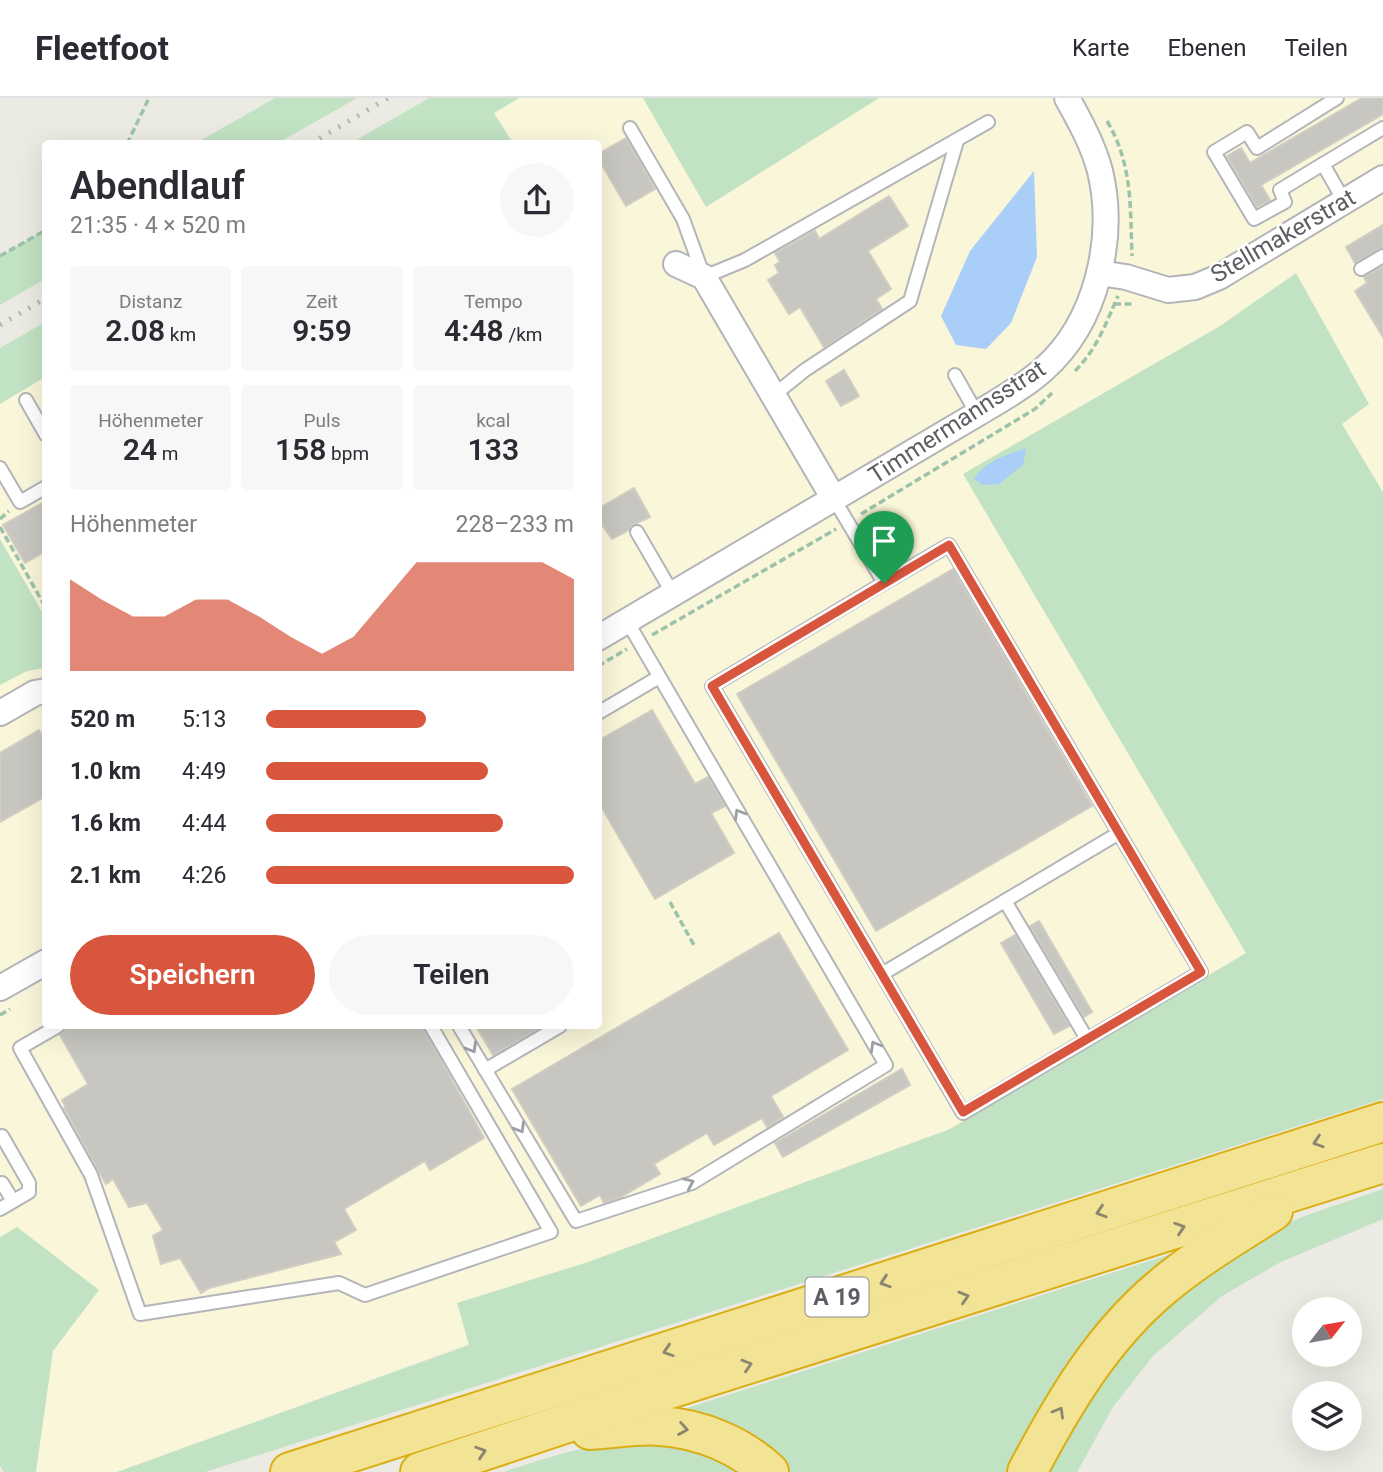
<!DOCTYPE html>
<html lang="de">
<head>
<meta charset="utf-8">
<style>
	:root { --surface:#fff; --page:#f7f7f7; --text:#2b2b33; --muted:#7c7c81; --line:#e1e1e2; --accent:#d8563d }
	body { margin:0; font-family:Roboto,sans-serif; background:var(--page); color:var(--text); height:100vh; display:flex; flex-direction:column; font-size:26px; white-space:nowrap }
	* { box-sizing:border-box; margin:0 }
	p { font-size:23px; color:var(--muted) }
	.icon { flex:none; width:38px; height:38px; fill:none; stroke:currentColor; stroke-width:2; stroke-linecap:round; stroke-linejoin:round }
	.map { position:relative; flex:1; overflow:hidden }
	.details { position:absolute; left:42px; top:42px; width:560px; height:889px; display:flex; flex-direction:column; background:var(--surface); border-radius:7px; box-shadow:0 7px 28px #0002 }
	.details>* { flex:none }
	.needle { width:46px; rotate:59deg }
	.tools { position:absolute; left:1292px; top:1199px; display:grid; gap:14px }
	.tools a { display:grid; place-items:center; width:70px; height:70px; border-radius:50%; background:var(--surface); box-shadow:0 7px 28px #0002; font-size:35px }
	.pin { position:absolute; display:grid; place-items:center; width:60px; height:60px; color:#fff; margin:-72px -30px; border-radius:50% 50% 50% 0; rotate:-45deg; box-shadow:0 0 7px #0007 }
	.pin .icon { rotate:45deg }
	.round { display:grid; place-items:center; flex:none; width:74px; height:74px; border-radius:37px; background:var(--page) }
	.head { display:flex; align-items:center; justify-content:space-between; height:119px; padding:0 28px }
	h1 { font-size:38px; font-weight:600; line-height:52px }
	.metrics { display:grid; grid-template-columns:repeat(3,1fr); gap:10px; height:119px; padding:7px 28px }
	.metrics div { display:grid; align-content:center; border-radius:7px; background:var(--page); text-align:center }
	.metrics b { font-size:30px; font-weight:600 }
	.metrics small { font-size:19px; font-weight:400 }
	.metrics p { font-size:19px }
	.chart { height:196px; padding:14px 28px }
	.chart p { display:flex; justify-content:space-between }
	.chart svg { width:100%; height:126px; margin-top:7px; fill:var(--accent); opacity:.7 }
	.action { display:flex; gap:14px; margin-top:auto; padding:14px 28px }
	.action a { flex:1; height:80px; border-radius:42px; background:var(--accent); color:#fff; font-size:28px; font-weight:600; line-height:80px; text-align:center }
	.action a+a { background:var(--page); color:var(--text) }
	ul { padding:0 28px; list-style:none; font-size:23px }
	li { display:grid; grid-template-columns:112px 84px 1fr; align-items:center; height:52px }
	li i { height:18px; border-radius:9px; background:var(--accent) }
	header { display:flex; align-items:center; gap:42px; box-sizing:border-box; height:98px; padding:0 35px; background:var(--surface); border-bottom:2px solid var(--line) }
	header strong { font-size:33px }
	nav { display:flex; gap:38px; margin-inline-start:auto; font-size:24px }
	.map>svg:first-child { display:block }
	.commercial { fill:#faf6da }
	.green { fill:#c2e2c4 }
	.water { fill:#a9cef7 }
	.building { fill:#c8c6c0; stroke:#d0cdc2; stroke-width:2 }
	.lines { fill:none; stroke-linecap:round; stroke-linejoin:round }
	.service-casing { stroke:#b3b5b9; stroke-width:16 }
	.minor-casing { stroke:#b3b5b9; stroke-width:28 }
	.motorway-casing { stroke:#daae15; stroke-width:42 }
	.path { stroke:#9cc2a9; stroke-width:3.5; stroke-dasharray:7 3.5; stroke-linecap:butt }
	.service { stroke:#fff; stroke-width:12 }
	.minor { stroke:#fff; stroke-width:24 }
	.motorway { stroke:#f3e394; stroke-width:38 }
	.rail { stroke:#b3b4b4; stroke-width:5; stroke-dasharray:2 9; stroke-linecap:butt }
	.oneway { stroke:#9d9ea1 }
	.oneway2 { stroke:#898671 }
	.route-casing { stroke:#fff; stroke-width:14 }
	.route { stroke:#d8563d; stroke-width:9 }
	.labels { text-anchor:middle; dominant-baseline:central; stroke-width:5; stroke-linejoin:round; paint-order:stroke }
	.shield { fill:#fff; stroke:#8c8e91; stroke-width:2 }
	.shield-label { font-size:23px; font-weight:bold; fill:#5b5e62 }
	.street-label { font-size:24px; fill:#5b5e62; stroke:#fff }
</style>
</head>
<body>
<header>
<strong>Fleetfoot</strong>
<nav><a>Karte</a><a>Ebenen</a><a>Teilen</a></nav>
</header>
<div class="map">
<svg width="1383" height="1374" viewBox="0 0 1383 1374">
	<rect width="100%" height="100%" fill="#ecebe3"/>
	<!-- commercial -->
	<polygon class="commercial" points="519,0 1383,0 1383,938 469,1246 117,1374 4,1374 0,1368 0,306 45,279 46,928 598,928 598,46 442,45"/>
	<!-- green -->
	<g class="green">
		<polygon points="275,0 357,0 278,45 196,45"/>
		<polygon points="429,0 519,0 494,15 513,45 351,45"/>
		<polygon points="643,0 879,0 706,109"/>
		<polygon points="45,132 45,181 0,207 0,158"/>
		<polygon points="1296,175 1369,306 1342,326 1383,394 1383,1001 205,1374 117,1374 469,1247 457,1205 588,1164 950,1031 1246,855 963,376 1220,228"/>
		<polygon points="45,224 45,279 0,306 0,250"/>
		<polygon points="0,441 45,519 45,570 27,573 0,587"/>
		<polygon points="1383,1091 1383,1121 1281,1164 1222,1198 1153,1258 1113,1309 1077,1374 1037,1374 1123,1239 1250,1142 1304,1118"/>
		<polygon points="17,1129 99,1192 53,1253 36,1374 4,1374 0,1368 0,1139"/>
		<polygon points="1215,1142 1016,1374 784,1374 662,1318"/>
		<path d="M667,1337L755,1374H503C560,1355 606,1342 667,1337Z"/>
	</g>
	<!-- water -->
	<g class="water">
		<polygon points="1034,73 1037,159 1011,225 986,251 956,247 941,218 970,153"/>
		<path d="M1026,350L1023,367L999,386L983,387L974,381C986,363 1005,357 1026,350Z"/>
	</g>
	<!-- building -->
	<g class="building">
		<polygon points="1362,0 1383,0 1383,16 1261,87 1270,102 1257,109 1227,58 1241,50 1250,65"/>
		<polygon points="626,40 655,91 626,108 598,60 598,56"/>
		<polygon points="889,98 908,128 868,153 891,191 876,201 882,211 824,249 800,209 789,216 768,182 779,175 775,167 780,164 775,155 815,133 819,141"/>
		<polygon points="1383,127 1383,149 1355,165 1346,149"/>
		<polygon points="1383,168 1383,239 1355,193 1367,185 1364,179"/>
		<polygon points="844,272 859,298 841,308 826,283"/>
		<polygon points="634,390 650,419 632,427 629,432 612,441 603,428 598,430 598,411"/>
		<polygon points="46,403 46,453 25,465 3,427"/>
		<polygon points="953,471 1092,708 876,833 737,596"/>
		<polygon points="652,612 695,686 708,679 725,708 711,715 734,755 655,801 598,703 598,643"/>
		<polygon points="39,632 46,643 46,698 0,724 0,655"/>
		<polygon points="1039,823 1092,914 1084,919 1030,828"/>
		<polygon points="779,835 848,952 771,998 783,1019 767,1029 762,1020 714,1047 707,1035 654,1066 660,1076 621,1099 604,1105 600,1097 581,1108 512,991"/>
		<polygon points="1015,837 1069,928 1054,936 1001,845"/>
		<polygon points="70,928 422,928 484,1040 430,1072 425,1063 344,1111 356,1132 334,1144 341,1156 209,1190 201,1195 180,1160 161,1166 153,1138 163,1132 147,1105 129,1109 113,1081 106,1086 64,1010 66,1009 62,1002 88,986 60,937"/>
		<polygon points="476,928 543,928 493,957"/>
		<polygon points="902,971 910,987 783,1059 775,1045"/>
	</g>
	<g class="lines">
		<!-- service casing -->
		<g class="service-casing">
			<g id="service">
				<polyline points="630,30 683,121 704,179 745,162 988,24"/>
				<polyline points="1323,66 1280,92 1285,104 1254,121 1214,54 1247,34 1257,50 1337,0"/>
				<polyline points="1344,103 1323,66 1383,30"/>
				<polyline points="1361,171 1383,158"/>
				<polyline points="955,277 977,316"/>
				<polyline points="774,297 805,272 910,203 957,43"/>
				<polyline points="26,302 46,337"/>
				<polyline points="0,370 20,404 46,389"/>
				<polyline points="834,401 884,485 712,588 882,876 1119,735"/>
				<polyline points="637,434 673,496"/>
				<polyline points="598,615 659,579"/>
				<polyline points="1005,803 1087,941"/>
				<polyline points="882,876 963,1015 1201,874 949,447 884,485"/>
				<polyline points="58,928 20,950 91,1077 140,1216 339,1185 365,1197 551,1134 431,928"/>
				<polyline points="459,928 576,1123 692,1085 886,967 627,523"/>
				<polyline points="485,972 560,928"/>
				<polyline points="2,1085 13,1103"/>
				<polyline points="0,1111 29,1094 29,1085 2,1038"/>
			</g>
		</g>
		<!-- minor casing -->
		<g class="minor-casing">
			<g id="minor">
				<polyline points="676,166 704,179 834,401"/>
				<polyline points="1099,175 1126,179 1168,192 1195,189 1219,179 1383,80"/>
				<path d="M598,540L977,316C1000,302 1024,289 1044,271C1097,224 1116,140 1100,73C1093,47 1080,23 1067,0"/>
				<polyline points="0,615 35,595 46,593"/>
				<polyline points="0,890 46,864"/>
			</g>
		</g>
		<!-- motorway casing -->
		<g class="motorway-casing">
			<g id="motorway">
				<path d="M590,1332C612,1331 638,1326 661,1328C701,1331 740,1347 769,1374"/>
				<polyline points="290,1374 1383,1024"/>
				<polyline points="420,1374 660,1294 1383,1065"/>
				<path d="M1027,1374C1063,1306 1102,1239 1162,1189C1196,1160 1236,1137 1273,1113"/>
			</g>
		</g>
		<!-- path -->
		<g class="path">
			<path d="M1107,23C1133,67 1130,109 1132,158"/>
			<polyline points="127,46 149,0"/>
			<polyline points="0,158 46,132"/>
			<polyline points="1114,206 1133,206"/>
			<path d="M1075,273C1097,251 1106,225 1118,198"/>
			<polyline points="861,416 1035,311 1052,295"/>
			<polyline points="0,421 9,413"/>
			<polyline points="0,429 46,510"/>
			<polyline points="652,537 836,431"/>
			<polyline points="598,568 627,551"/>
			<polyline points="670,804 695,849"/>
			<polyline points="0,917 10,911"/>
		</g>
		<!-- service -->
		<use href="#service" class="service"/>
		<!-- minor -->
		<use href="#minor" class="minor"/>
		<!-- motorway -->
		<use href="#motorway" class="motorway"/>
		<!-- rail -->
		<g class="rail">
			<polyline points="310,46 388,0"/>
			<polyline points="0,227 46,200"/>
		</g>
	</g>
	<!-- one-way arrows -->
	<defs><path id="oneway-chevron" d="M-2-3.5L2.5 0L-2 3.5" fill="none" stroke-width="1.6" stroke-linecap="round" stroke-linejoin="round" transform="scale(1.75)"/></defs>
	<g class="oneway">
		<use href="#oneway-chevron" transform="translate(739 716) rotate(-120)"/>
		<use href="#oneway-chevron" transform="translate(875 948) rotate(-120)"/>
		<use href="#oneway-chevron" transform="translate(472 950) rotate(60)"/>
		<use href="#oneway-chevron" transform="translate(520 1030) rotate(59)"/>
		<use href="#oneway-chevron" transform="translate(689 1085) rotate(-24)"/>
	</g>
	<g class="oneway2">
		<use href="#oneway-chevron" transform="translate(1318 1044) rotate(162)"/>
		<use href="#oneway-chevron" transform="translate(1101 1114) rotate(162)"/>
		<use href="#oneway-chevron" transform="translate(1180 1130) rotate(-18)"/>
		<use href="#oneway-chevron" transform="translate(885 1184) rotate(162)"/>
		<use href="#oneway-chevron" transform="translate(964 1199) rotate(-17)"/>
		<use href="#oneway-chevron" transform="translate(668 1253) rotate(162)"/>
		<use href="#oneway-chevron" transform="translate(747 1267) rotate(-17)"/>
		<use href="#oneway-chevron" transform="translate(1059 1314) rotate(-60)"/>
		<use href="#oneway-chevron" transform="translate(683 1331) rotate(10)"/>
		<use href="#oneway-chevron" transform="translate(481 1354) rotate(-18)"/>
	</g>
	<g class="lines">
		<!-- route casing -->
		<g class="route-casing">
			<polygon id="route" points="949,447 1201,874 963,1014 712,588"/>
		</g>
		<!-- route -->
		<use href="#route" class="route"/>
	</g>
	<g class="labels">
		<!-- shield labels -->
		<rect class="shield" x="805.5" y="1179.5" width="63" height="39" rx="5"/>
		<g class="shield-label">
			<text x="837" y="1199">A 19</text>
		</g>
		<!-- street labels -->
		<g class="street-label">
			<text transform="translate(1283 138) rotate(-30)">Stellmakerstrat</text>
			<text transform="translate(957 324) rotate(-33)">Timmermannsstrat</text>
		</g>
	</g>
</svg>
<div class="tools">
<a><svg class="needle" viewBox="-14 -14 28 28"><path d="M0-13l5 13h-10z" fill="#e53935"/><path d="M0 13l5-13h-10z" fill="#7c7c81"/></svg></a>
<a><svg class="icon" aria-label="layers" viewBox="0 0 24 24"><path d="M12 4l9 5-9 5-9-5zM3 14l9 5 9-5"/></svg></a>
</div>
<div class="pin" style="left:884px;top:485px;background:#1e9e55"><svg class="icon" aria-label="arrive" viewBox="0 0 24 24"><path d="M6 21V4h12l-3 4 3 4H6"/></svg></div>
<section class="details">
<div class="head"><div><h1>Abendlauf</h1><p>21:35 · 4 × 520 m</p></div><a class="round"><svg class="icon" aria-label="share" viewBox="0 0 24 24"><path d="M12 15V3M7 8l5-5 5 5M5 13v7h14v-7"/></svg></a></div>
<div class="metrics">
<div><p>Distanz</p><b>2.08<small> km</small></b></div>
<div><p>Zeit</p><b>9:59</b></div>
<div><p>Tempo</p><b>4:48<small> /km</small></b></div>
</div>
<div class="metrics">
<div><p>Höhenmeter</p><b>24<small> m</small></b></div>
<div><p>Puls</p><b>158<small> bpm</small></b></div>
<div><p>kcal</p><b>133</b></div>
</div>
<div class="chart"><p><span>Höhenmeter</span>228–233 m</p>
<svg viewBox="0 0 160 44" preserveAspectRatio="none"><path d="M0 44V12L10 19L20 25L30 25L40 19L50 19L60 25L70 32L80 38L90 32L100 19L110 6L120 6L130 6L140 6L150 6L160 12V44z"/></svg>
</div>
<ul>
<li><b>520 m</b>5:13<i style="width:52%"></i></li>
<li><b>1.0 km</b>4:49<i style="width:72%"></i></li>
<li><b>1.6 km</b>4:44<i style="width:77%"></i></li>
<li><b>2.1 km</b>4:26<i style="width:100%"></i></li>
</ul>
<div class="action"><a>Speichern</a><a>Teilen</a></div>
</section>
</div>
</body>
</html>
